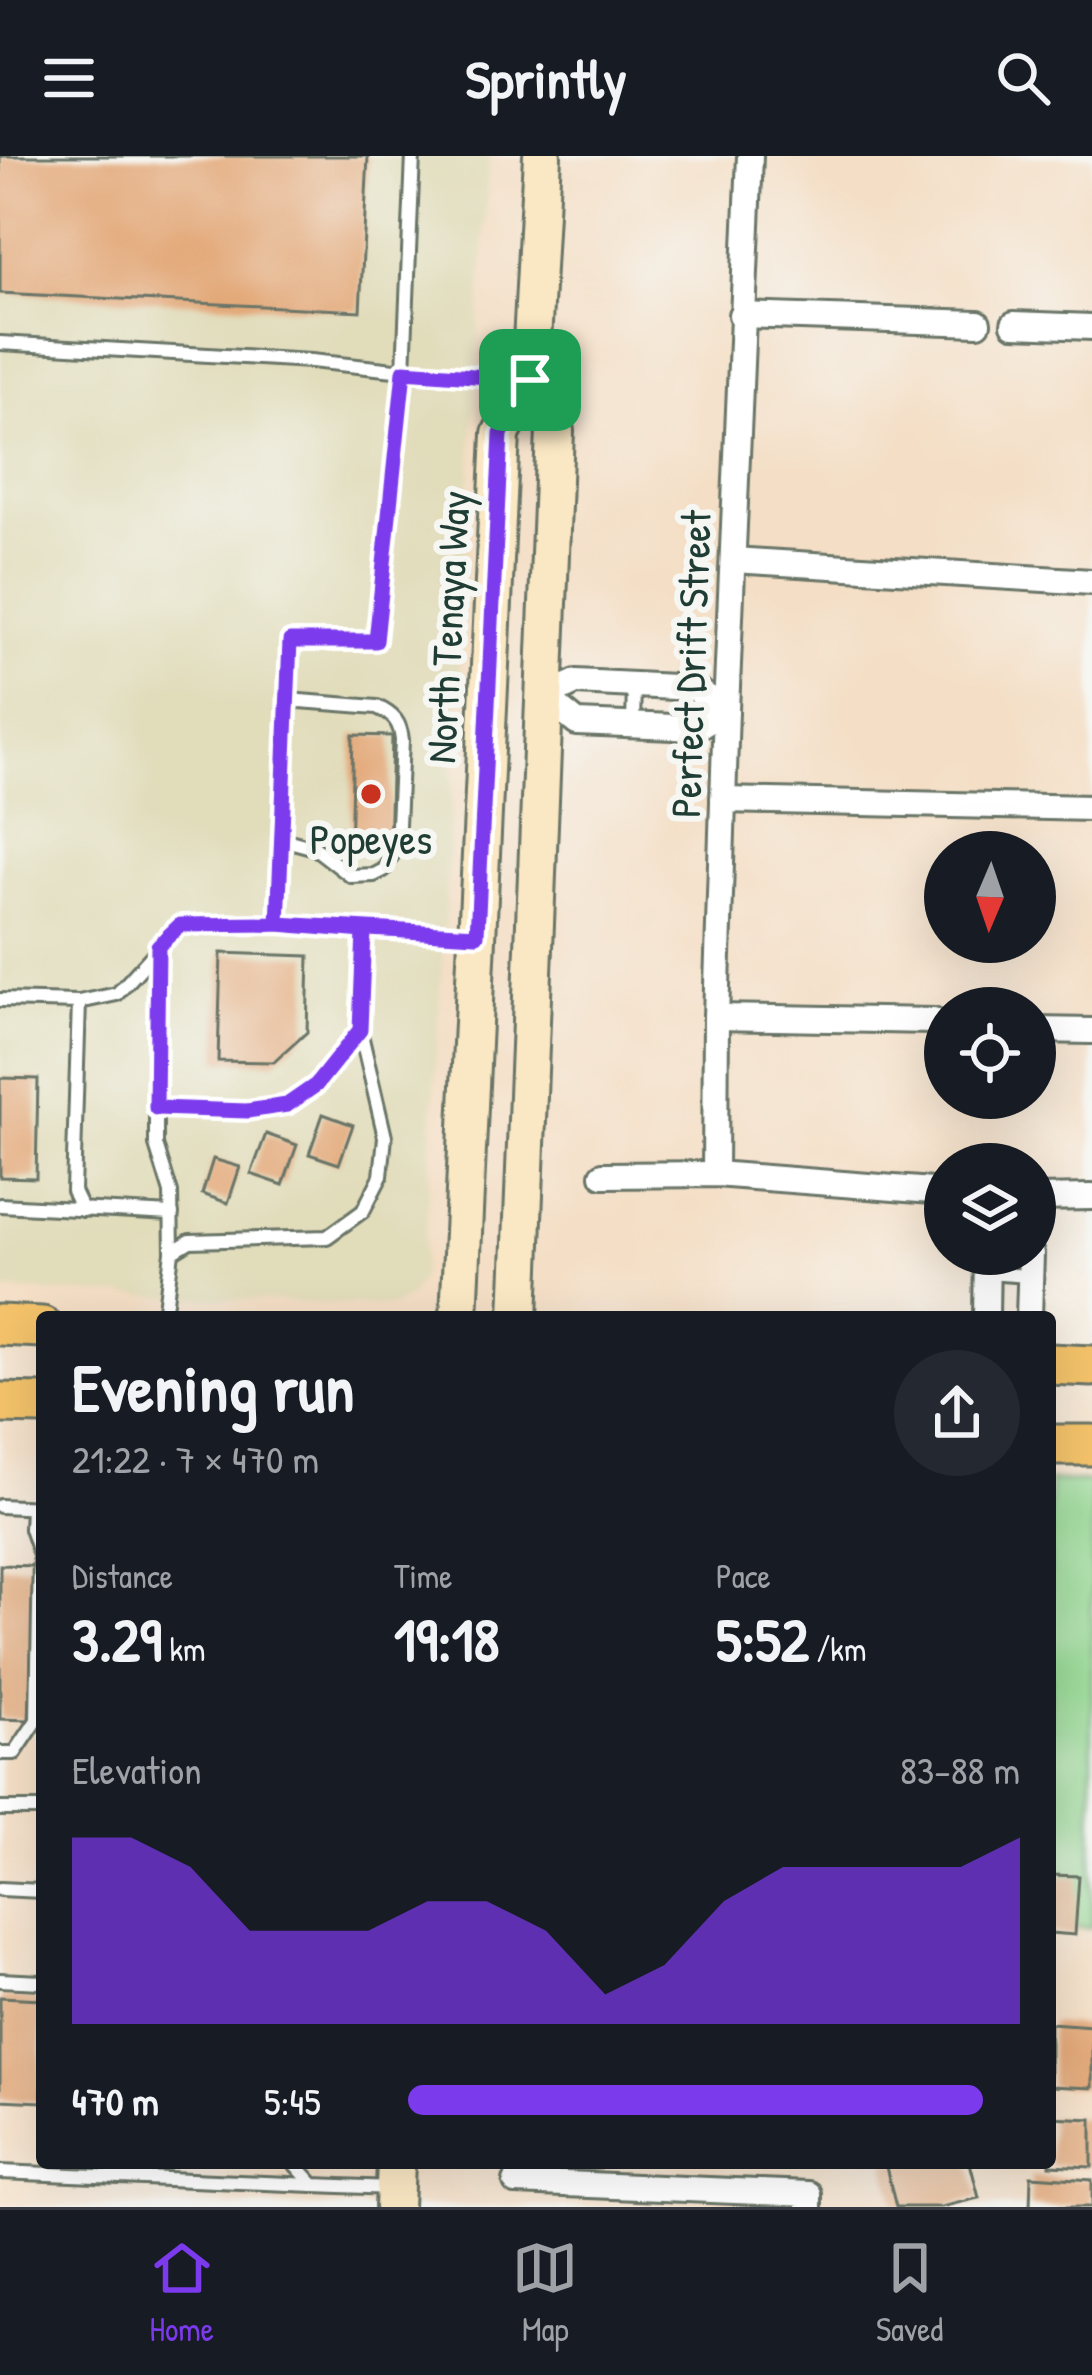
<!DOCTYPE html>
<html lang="en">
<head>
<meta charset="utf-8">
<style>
	:root { --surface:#171b24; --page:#242831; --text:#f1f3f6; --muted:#9ea1a6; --line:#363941; --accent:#7c3aed }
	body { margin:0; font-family:"Patrick Hand",sans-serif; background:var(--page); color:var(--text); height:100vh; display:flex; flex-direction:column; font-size:45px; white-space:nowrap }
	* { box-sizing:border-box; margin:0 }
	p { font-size:39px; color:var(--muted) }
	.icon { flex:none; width:66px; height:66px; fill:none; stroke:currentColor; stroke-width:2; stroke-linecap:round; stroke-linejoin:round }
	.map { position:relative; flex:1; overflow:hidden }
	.details { position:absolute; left:36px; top:1155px; width:1020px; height:858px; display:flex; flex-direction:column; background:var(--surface); border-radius:12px; box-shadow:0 12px 48px #0002 }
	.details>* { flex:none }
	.needle { width:78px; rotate:182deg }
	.fabs { position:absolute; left:924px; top:675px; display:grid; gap:24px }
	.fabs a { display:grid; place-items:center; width:132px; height:132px; border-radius:50%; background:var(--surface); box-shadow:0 12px 48px #0002; font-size:60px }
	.pin { position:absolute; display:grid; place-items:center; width:102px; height:102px; color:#fff; margin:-51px; border-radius:24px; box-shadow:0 6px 18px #0006 }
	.round { display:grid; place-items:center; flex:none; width:126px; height:126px; border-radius:63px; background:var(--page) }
	.headline { display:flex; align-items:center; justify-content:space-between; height:204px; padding:0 36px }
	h1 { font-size:66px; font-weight:700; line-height:90px }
	.metrics { display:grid; grid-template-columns:repeat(3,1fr); gap:18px; height:204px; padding:12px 36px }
	.metrics div { display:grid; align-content:center }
	.metrics b { font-size:60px; font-weight:700 }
	.metrics small { font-size:33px; font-weight:400 }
	.metrics p { font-size:33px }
	.chart { height:336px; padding:24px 36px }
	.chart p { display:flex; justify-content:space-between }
	.chart svg { width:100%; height:216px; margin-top:12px; fill:var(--accent); opacity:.7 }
	ul { padding:0 36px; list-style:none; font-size:39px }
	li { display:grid; grid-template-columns:192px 144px 1fr; align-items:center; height:90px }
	li i { height:30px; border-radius:15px; background:var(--accent) }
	header { display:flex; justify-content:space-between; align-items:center; height:156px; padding:0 36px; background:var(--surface); font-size:54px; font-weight:700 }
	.tab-bar { display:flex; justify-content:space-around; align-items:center; height:168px; border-top:3px solid var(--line); background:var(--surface); font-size:33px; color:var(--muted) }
	.tab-bar a { display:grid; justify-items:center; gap:6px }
	.tab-bar .on { color:var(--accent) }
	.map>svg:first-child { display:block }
	.built { fill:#e1dcba }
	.green { fill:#93d790; stroke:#598a62; stroke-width:3 }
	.building { fill:#e3a979 }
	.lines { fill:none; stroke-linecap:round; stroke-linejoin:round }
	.service-casing { stroke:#6a7567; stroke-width:18 }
	.minor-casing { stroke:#6a7567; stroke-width:30 }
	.secondary-casing { stroke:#6a7567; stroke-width:42 }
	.primary-casing { stroke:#6a7567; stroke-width:45 }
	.service { stroke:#fff; stroke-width:12 }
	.minor { stroke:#fff; stroke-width:24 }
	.secondary { stroke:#fae7c3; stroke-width:36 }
	.primary { stroke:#f3c26a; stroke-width:39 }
	.route-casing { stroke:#fff; stroke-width:24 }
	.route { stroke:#7c3aed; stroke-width:15 }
	.poi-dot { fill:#c8321e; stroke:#f6f6f2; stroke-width:4.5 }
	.labels { text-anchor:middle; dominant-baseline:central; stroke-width:12; stroke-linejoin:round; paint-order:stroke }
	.street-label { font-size:42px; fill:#1f3d34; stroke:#f6f6f2 }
	.poi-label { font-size:42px; fill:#1f3d34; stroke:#f6f6f2 }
</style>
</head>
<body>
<header><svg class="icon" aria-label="menu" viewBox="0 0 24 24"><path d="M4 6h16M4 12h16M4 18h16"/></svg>Sprintly<svg class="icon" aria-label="search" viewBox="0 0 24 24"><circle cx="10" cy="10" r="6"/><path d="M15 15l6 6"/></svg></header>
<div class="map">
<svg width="1092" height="2051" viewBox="0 0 1092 2051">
	<rect width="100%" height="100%" fill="#f6f6f2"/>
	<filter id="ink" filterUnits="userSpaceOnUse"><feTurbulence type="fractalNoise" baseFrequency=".00833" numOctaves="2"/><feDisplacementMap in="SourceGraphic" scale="24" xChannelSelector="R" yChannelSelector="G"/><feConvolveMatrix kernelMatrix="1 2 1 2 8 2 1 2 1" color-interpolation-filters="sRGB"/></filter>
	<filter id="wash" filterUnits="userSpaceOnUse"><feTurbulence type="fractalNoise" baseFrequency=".004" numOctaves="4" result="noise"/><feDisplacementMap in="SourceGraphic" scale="48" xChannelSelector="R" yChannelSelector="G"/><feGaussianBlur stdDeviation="2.7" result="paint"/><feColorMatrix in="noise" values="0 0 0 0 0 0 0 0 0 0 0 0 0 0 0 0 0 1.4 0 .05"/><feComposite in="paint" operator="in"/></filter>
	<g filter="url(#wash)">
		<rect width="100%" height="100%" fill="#f4dec5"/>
		<!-- built -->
		<polygon class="built" points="0,0 489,0 427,1063 421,1122 409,1140 394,1150 0,1134"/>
		<!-- green -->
		<polygon class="green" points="1050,1325 1092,1326 1092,1772 1050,1771"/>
		<g id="blocks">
			<!-- building -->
			<g class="building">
				<polygon points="0,0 368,0 360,155 0,137"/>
				<polygon points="353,579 392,580 389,697 350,697"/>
				<polygon points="221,797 309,800 307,876 274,906 218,905"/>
				<polygon points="0,922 38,923 36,1022 0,1021"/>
				<polygon points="323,958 353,969 339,1008 309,998"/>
				<polygon points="266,978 297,989 283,1029 251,1018"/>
				<polygon points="213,1003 240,1011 228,1047 202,1038"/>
				<polygon points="0,1409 35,1410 29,1564 0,1563"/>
				<polygon points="1050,1719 1079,1720 1075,1779 1050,1777"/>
				<polygon points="0,1841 42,1843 42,1946 0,1944"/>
				<polygon points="1050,1867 1092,1870 1092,1932 1050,1930"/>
				<polygon points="1050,1961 1092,1963 1092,2011 1050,2009"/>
				<polygon points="885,2007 970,2007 979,2042 941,2051 896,2051"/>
				<polygon points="1031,2020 1092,2024 1092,2051 1030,2051"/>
			</g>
		</g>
	</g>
	<g filter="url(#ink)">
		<use href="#blocks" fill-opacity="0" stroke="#6a7567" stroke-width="3"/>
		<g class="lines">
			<!-- service casing -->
			<g class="service-casing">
				<g id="service">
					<polyline points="0,187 311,205 404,215 523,223"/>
					<polyline points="633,569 634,529"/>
					<path d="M282,683L315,692L351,720L374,719L384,714L397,690L402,584C400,566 394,559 377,551L287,544"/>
					<polyline points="278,768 290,486 377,485 404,215 413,0"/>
					<path d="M158,791L156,952C190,953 257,961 288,948C318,935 339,899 360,874"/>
					<polyline points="0,844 79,846 117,838 180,769 278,768 470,779"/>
					<polyline points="79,846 73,1035 82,1054"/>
					<polyline points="156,952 156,989 171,1037 172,1096"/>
					<polyline points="0,1049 172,1058"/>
					<polyline points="986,1117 1029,1120"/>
					<polyline points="164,1161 172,1096 190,1085 327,1081 363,1055 381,1020 385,981 360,874 364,775"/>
					<polyline points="0,1350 42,1352"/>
					<polyline points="0,1597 15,1597 37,1564 40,1399 31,1373 32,1352"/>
					<polyline points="0,1653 42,1653"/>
					<polyline points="0,1733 42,1735"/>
					<polyline points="0,1824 42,1826"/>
					<polyline points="294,2007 314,2029 393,2032"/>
					<polyline points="0,2016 314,2029"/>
				</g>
			</g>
			<!-- minor casing -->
			<g class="minor-casing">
				<g id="minor">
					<polyline points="741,159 978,167"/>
					<polyline points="1014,168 1092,171"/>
					<polyline points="733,404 1092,426"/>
					<polygon points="576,526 694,532 726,554 697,572 577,567 545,541"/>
					<polyline points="723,644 1092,652"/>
					<polyline points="716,861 933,865"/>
					<polyline points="1035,874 1092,875"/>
					<polyline points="715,1018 716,861 726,554 750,0"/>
					<polyline points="603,1019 715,1018 945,1036"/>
					<polyline points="1035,1042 1092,1041"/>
					<polyline points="986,1161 987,1098"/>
					<polyline points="1029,1161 1031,1098"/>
					<polyline points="516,2026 809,2038 809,2051"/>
				</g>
			</g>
			<!-- secondary casing -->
			<g class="secondary-casing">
				<g id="secondary">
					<polyline points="459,1161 501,278 530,224 542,0"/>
					<polyline points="519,1161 555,275 530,224"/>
					<polyline points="394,2051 396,2007"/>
				</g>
			</g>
			<!-- primary casing -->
			<g class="primary-casing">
				<g id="primary">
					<polyline points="0,1169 42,1171"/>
					<polyline points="1050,1208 1092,1210"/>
					<polyline points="0,1247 42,1248"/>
					<polyline points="1050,1289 1092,1289"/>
				</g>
			</g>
			<!-- service -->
			<use href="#service" class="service"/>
			<!-- minor -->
			<use href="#minor" class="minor"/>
			<!-- secondary -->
			<use href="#secondary" class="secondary"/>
			<!-- primary -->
			<use href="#primary" class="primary"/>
		</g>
	</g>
	<g class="lines" filter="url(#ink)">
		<!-- route casing -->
		<g class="route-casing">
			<polyline id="route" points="530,224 501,278 477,779 278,768 180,769 158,790 156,952 247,955 287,949 316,929 360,874 364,775 278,768 290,485 376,485 404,215 530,224"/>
		</g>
		<!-- route -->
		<use href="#route" class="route"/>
	</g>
	<!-- markers -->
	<circle class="poi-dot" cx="371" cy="638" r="12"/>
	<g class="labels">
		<!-- street labels -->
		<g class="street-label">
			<text transform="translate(447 471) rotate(-87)">North Tenaya Way</text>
			<text transform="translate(690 508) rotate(-88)">Perfect Drift Street</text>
		</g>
		<!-- poi labels -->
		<g class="poi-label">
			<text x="371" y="682">Popeyes</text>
		</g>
	</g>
</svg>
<div class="fabs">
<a><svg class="needle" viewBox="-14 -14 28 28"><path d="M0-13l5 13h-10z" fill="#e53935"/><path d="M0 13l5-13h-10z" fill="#9ea1a6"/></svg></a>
<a><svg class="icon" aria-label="locate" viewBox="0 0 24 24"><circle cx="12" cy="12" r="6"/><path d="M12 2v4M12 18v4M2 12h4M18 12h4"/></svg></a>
<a><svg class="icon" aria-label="layers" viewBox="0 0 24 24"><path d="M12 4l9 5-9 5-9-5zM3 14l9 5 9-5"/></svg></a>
</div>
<div class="pin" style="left:530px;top:224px;background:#1e9e55"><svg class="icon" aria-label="arrive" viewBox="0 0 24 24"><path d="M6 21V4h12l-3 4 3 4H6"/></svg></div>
<section class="details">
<div class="headline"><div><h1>Evening run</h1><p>21:22 · 7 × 470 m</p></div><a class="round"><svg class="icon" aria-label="share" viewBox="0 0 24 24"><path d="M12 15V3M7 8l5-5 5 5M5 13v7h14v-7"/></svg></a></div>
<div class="metrics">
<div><p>Distance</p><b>3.29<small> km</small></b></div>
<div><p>Time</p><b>19:18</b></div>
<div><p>Pace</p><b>5:52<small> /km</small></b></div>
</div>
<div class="chart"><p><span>Elevation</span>83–88 m</p>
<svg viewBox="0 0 160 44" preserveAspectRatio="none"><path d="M0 44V6L10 6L20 12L30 25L40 25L50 25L60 19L70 19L80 25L90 38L100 32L110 19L120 12L130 12L140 12L150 12L160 6V44z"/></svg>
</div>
<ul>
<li><b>470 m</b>5:45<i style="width:94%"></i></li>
</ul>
</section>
</div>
<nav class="tab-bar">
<a class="on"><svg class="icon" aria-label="home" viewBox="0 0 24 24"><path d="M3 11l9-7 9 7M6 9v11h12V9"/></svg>Home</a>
<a><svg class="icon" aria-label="map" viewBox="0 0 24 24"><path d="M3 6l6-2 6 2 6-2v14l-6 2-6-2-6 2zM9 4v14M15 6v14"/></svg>Map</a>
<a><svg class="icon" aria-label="saved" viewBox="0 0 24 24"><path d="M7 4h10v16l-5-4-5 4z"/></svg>Saved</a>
</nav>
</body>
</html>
